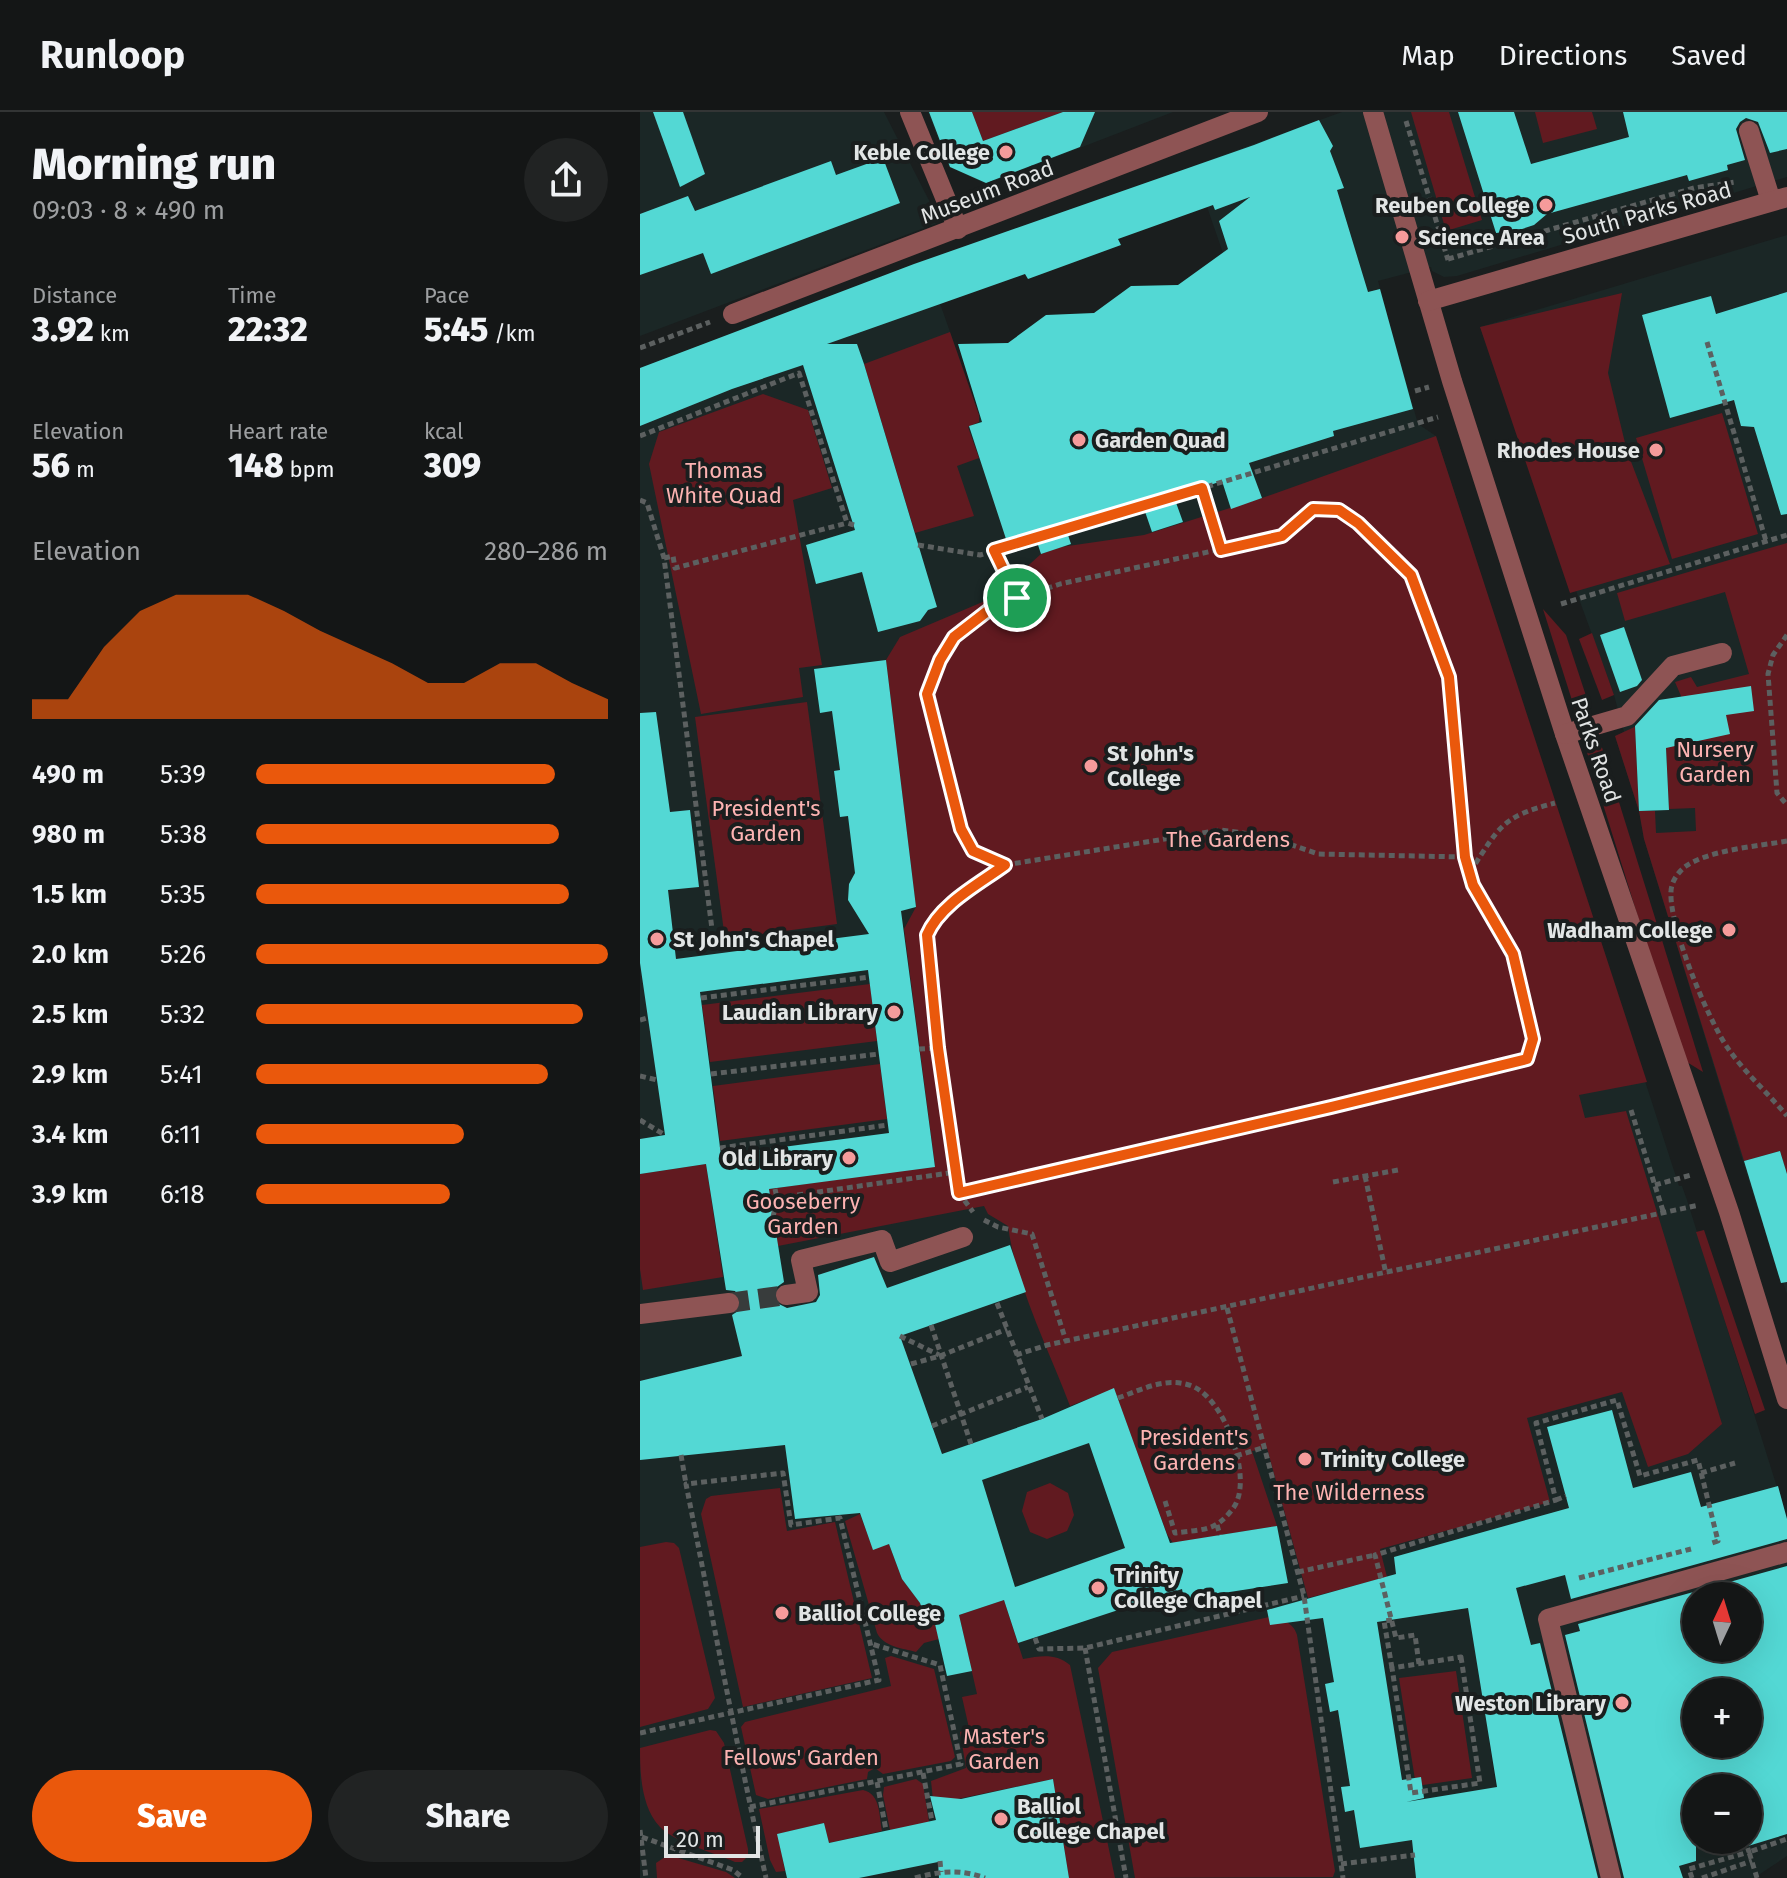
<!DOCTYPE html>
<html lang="en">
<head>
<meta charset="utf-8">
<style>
	:root { --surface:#141616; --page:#212323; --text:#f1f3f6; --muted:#9d9fa1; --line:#333535; --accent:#ea580c }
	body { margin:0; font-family:"Fira Sans",sans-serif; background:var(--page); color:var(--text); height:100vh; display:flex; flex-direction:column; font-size:30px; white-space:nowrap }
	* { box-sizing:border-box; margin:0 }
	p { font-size:26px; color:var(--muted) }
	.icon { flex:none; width:44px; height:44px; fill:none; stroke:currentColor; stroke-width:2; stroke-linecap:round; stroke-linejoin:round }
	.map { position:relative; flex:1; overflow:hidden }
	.details { display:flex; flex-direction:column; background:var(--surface); width:640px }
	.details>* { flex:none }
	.needle { width:52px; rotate:4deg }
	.tools { position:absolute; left:1042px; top:1470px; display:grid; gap:16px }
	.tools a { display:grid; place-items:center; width:80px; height:80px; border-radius:50%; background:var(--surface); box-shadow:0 8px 32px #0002,0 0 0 2px var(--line); font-size:40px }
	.scale { position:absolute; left:24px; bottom:20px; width:96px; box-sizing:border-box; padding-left:8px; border:4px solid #e2e5e5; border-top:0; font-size:22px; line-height:28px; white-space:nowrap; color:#e2e5e5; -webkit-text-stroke:6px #1a1e1e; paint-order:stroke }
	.pin { position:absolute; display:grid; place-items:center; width:68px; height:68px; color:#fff; margin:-34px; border:4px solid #fff; border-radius:50%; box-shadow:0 2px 8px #0007 }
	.round { display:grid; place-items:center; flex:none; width:84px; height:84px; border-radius:42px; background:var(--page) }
	.head { display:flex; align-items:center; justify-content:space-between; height:136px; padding:0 32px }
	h1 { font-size:44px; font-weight:800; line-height:60px }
	.figures { display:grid; grid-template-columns:repeat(3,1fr); gap:12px; height:136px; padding:8px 32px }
	.figures div { display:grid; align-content:center }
	.figures b { font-size:34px; font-weight:800 }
	.figures small { font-size:22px; font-weight:400 }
	.figures p { font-size:22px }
	.chart { height:224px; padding:16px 32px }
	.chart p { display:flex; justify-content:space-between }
	.chart svg { width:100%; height:144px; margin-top:8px; fill:var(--accent); opacity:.7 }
	.primary-button { display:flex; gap:16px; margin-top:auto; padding:16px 32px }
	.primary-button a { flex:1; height:92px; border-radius:48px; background:var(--accent); color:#fff; font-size:32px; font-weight:800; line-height:92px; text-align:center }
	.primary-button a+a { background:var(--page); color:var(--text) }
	ul { padding:0 32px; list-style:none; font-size:26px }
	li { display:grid; grid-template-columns:128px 96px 1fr; align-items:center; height:60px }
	li i { height:20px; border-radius:10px; background:var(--accent) }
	header { display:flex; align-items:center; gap:48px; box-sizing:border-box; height:112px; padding:0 40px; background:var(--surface); border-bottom:2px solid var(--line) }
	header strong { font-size:38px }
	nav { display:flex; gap:44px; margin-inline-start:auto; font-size:28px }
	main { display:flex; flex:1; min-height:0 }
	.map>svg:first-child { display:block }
	.built { fill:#1b2726; fill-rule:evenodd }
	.green { fill:#611a20; fill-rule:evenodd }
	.building { fill:#53d8d4; fill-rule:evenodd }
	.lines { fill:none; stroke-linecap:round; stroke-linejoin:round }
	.minor-tunnel { stroke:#383c3c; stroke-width:20; stroke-dasharray:20 10; stroke-linecap:butt }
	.path { stroke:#5c6060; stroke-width:5; stroke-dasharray:6 4; stroke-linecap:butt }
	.minor { stroke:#8e5454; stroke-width:20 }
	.route-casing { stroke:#fff; stroke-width:16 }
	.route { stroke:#ea580c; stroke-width:10 }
	.poi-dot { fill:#f59b9b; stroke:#1a1e1e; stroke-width:3 }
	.labels { text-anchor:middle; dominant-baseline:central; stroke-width:8; stroke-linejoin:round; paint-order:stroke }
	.poi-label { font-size:22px; font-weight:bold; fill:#e2e5e5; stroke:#1a1e1e; text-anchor:start }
	.street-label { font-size:22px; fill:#e2e5e5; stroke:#1a1e1e }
	.park-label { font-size:22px; fill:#fdb3b2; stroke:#1a1e1e }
</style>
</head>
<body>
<header>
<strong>Runloop</strong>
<nav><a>Map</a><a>Directions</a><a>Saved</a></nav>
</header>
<main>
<section class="details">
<div class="head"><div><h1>Morning run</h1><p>09:03 · 8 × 490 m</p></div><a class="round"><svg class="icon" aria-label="share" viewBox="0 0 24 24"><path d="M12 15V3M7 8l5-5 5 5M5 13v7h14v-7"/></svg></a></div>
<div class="figures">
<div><p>Distance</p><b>3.92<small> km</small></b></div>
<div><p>Time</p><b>22:32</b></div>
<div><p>Pace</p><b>5:45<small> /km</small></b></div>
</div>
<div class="figures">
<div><p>Elevation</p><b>56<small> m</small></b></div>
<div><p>Heart rate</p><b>148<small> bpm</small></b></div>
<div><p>kcal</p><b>309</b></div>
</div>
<div class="chart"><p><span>Elevation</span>280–286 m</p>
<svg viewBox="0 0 160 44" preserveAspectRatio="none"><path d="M0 44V38L10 38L20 22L30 11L40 6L50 6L60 6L70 11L80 17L90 22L100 27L110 33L120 33L130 27L140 27L150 33L160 38V44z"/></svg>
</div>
<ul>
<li><b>490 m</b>5:39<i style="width:85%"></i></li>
<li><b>980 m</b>5:38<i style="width:86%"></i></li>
<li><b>1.5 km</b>5:35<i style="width:89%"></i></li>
<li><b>2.0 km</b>5:26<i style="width:100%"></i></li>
<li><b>2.5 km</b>5:32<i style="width:93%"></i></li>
<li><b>2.9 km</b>5:41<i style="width:83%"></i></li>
<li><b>3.4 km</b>6:11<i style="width:59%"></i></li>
<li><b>3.9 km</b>6:18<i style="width:55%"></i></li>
</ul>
<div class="primary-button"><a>Save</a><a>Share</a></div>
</section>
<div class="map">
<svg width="1147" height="1766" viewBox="0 0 1147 1766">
	<rect width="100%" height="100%" fill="#1a1e1e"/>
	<!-- built -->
	<g class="built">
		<polygon points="0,0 244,0 300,110 0,224"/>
		<polygon points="288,0 533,0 346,72 309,55"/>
		<path d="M702,0H1147V65L817,164L804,165L792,159L791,155L738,169L778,312L796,324L1039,1074H1042L1047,1088L1147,1407V1744L1114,1766H944L911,1620L849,1628L870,1766H0V256L285,149L339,302L607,211L553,54ZM1056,1484H1108V1536H1056ZM1056,1580H1108V1632H1056ZM1056,1676H1108V1728H1056Z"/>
		<polygon points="1147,123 1147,1182 1116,1092 1004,727 999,699 975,624 984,620 974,583 840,215"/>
	</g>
	<!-- green -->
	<g class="green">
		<polygon points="332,0 423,0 343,29"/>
		<polygon points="771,0 809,0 842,108 806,119"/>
		<polygon points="895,0 952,0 957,17 903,31"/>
		<polygon points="982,181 968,261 987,339 1030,452 930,481 840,215"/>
		<polygon points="310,220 339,303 339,310 328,315 339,346 317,354 334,404 275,421 224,252"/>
		<polygon points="123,282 168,298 192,376 153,388 182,553 159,556 163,585 61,602 9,352 19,320"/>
		<polygon points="1082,301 1118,422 1032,447 996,326"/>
		<path d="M796,324L1007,970L939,983L945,1006L986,999L1082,1312L1048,1342L1008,1355L982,1280L887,1306L910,1390L740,1437L747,1465L668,1486L627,1336L612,1339L637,1414L533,1431L527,1422L474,1277L430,1294C409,1238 376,1174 368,1114L348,1102L344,1094L138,1134L129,1077L295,1054L264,817L276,795L246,548L260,525L352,486L401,442L421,435L504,423L622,386Z"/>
		<path d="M1147,431V1062L1140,1039L1104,1049L1004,727L999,699L975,624L1003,611L1042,606L1041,584L1035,570L1051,565L1057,575L1109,562L1085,480L985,509L977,481ZM995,614H1025L1029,697L1055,696L1056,719L1016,721L1015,699H999Z"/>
		<polygon points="903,497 926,523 950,596 936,601"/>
		<polygon points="952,521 974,583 962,588 939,527"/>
		<polygon points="167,590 197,812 85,827 55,605"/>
		<polygon points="960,629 1063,960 1042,947 945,634"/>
		<polygon points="230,872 237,929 70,950 62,893"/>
		<polygon points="240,952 247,1007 80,1029 73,974"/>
		<polygon points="66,1052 83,1165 3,1178 0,1157 0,1062"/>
		<polygon points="1064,1118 1125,1298 1115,1302 1056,1120"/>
		<polygon points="410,1371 428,1381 434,1403 427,1419 407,1427 390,1420 382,1399 387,1380"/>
		<polygon points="140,1376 147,1419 195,1410 232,1566 103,1595 61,1402 66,1387 71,1384"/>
		<path d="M220,1402L233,1437L249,1432L262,1467L280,1491L288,1513L295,1512L299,1527L284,1531L276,1540C262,1536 244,1535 237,1521L205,1409Z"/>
		<polygon points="26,1430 34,1431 39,1436 75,1586 68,1597 0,1615 0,1435"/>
		<path d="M364,1488L383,1547C401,1544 415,1541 430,1553L475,1766H429L413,1667L308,1689L293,1688L291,1669L326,1656L320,1620L329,1616L322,1585L337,1582L319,1503Z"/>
		<path d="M629,1505C641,1508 653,1509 657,1523L695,1759L693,1765L495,1766L458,1556L472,1540Z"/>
		<polygon points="251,1544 294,1557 315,1645 311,1649 243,1662 235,1656 228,1660 227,1667 128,1687 116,1683 101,1615 105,1610 251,1574 245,1546"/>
		<polygon points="816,1559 832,1666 776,1674 759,1566"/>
		<path d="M70,1618L76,1619L84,1631L108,1737V1744L102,1750H95C75,1741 34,1730 20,1715C1,1695 0,1661 0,1636Z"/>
		<polygon points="276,1667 283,1672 289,1710 250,1718 243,1683 244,1675"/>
		<path d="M223,1678C241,1682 239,1704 242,1719L189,1731L184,1711L138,1722L145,1759L136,1760L130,1748L119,1697Z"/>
		<polygon points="28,1743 86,1760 95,1766 17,1766 16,1751"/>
	</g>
	<!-- building -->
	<g class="building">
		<polygon points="13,0 43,0 65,62 40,75"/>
		<polygon points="289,0 332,0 343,29 423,0 455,0 440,35 346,71 310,55"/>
		<polygon points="818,0 874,0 891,52 989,25 983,0 1147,0 1147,37 1130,41 1118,10 1106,6 1100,10 1096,17 1105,48 1087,53 1088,58 1049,69 1047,63 907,102 894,113 876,119 856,121"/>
		<polygon points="679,8 693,34 690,39 704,76 697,78 728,180 740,177 773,297 693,319 694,324 609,351 622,386 591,397 582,369 534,385 543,410 512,420 501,388 425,414 431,432 401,442 394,421 367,430 329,314 342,310 318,232 368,231 406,203 454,201 491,174 538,173 588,137 579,109 610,85 575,98 573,93 478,127 481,133 388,167 385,162 187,232 217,232 224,252 297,495 288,498 280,509 238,520 222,460 176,472 166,433 215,418 163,253 92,277 0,314 0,256 274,152 614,33"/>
		<polygon points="243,46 260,91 71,162 63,141 0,163 0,102 48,84 55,99 191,49 196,63"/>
		<polygon points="1147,180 1147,402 1141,403 1114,315 1101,314 1094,288 1030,306 1002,203 1071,184 1076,202"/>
		<polygon points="984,515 1002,568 997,574 980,580 960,523"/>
		<path d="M246,548L276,795L261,799L295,1055L129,1077L144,1170L134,1177L135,1190L147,1196L176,1190L180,1183L178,1163L234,1145L247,1176L370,1133L386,1180L260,1224L302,1342L402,1307L474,1276L530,1431L637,1414L648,1471L544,1487L542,1477L378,1531L364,1488L319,1503L332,1559L307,1564L295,1512L288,1514L280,1491L262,1467L249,1432L233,1438L220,1401L155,1407L145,1333L0,1348V1269L102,1244L92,1203L101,1197L102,1189L95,1179L86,1178L66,1052L0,1062V1027L25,1023L0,851V601L16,600L30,700L50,698L59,775L28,778L36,847L229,822L208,788L209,772L215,761L208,704L200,705L194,659L200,658L192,599L180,601L174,557ZM228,858L249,1021L81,1043L60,880ZM449,1331L485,1436L375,1475L342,1368Z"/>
		<polygon points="1111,574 1114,599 1086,603 1090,622 1026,636 1029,698 999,699 995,614 1019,588"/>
		<polygon points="1140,1039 1147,1062 1147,1170 1141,1171 1104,1049"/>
		<path d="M972,1298L993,1376L1051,1360L1061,1395L1138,1374L1147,1407V1427L931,1487L925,1463L876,1476L891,1533L900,1531L958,1766H776L772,1728L720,1736L714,1698L705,1700L701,1675L710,1674L698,1598L690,1600L685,1572L694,1570L683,1506L630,1513L627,1498L756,1462L754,1445L929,1396L907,1315ZM828,1496L857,1675L766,1690L784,1686L781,1665L762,1668L737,1510Z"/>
		<path d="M1147,1454V1722L1108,1734V1676H1056V1749L1039,1754L1043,1766H984L925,1523L940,1519L938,1512ZM1056,1484H1108V1536H1056ZM1056,1580H1108V1632H1056Z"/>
		<polygon points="413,1667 429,1766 299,1766 298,1750 219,1766 147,1766 137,1722 184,1711 189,1731 296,1708 290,1684 321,1687"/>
	</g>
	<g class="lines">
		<!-- minor-tunnel -->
		<polyline class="minor-tunnel" points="89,1191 146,1183"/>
		<!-- path -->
		<g class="path">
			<polyline points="766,9 808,148"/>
			<polyline points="808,147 1054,76 1096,70"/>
			<polyline points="1067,230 1126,429"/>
			<polyline points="0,236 70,210"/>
			<polyline points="775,279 789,275"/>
			<polyline points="0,324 159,261 207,411 214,413"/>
			<polyline points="562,376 581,438"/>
			<polyline points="0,388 7,391 24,446 72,817"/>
			<polyline points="278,433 340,443 798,305"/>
			<polyline points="354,438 377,486"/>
			<polyline points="24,446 33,444 35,456 207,411"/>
			<polyline points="921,492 1147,423"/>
			<polyline points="1147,523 1133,543 1128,562 1137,681 1147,693"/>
			<path d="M1147,729C1119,734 1069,738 1046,754C1038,760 1031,770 1031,780C1029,814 1067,905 1087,935C1104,960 1128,981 1147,1004"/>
			<polyline points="365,753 580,718 626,724 678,742 825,745"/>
			<path d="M830,760C860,714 861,705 915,691"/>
			<polyline points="61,886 229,865"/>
			<polyline points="0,908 7,906"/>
			<polyline points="279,937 298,936"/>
			<polyline points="71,962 239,942"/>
			<polyline points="0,964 17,968"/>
			<polyline points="991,998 1024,1102"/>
			<polyline points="0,1008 25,1023"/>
			<polyline points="80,1036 248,1013"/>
			<polyline points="725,1064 746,1162"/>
			<polyline points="693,1070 758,1058"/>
			<polyline points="1015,1073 1051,1063"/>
			<polyline points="135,1077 137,1086"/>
			<path d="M319,1081L691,995L887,947L893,927L873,842L833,773L825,745L809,565L771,463L718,411L699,398L673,397L642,424L420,472L354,494L314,525L300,548L287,582L321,717L333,739L365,753C339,772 300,792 287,823L298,936L319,1081L333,1100"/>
			<polyline points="133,1105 137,1086 316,1060"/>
			<polyline points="344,1108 358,1115 392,1122 426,1229"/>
			<polyline points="357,1191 402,1307"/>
			<polyline points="587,1196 664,1484 703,1766"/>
			<polyline points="291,1213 331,1332"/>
			<polyline points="260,1224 299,1243"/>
			<polyline points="376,1243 407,1233 1059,1093"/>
			<polyline points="271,1252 300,1244 367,1217"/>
			<path d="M478,1286C501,1278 524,1265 549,1273C583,1283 610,1358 597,1389C595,1396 583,1409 577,1412C567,1419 547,1419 535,1421L525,1389"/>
			<polyline points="292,1314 388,1275"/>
			<polyline points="41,1343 46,1372"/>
			<polyline points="596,1344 625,1335"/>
			<polyline points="1061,1361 1095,1351"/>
			<polyline points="916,1388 926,1384"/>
			<polyline points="577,1413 580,1423"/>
			<polyline points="658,1460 735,1443"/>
			<polyline points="939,1466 1051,1437"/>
			<polyline points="395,1526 399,1537 445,1536 664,1484"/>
			<polyline points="445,1536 486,1766"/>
			<polygon points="821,1545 840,1671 771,1681 752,1556"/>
			<polyline points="779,1552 775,1523 756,1526 735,1443 916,1388 896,1311 977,1288 1000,1364 1058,1348 1078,1429 1072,1431"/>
			<polyline points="752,1556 744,1509 752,1508"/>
			<path d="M0,1621L239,1568L200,1406L151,1413L143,1361L46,1372C72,1503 97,1635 126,1766"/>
			<polyline points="283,1661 292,1709"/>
			<polyline points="237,1670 246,1718"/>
			<polyline points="110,1695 321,1652 300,1553 232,1532"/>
			<polyline points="0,1718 6,1766"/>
			<polyline points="2,1725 93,1758 103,1766"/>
			<polyline points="300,1749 301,1760"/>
			<polyline points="701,1752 775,1743"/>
			<path d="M275,1766C300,1759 321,1757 345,1766"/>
			<polyline points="1052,1766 1049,1757 1109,1740 1107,1734"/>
			<polyline points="1062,1766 1112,1749"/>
			<polyline points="1117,1766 1109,1740 1147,1727"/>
		</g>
		<!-- minor -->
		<g class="minor">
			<polyline points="270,0 318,117"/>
			<polyline points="733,0 812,269 925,622 1089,1100 1147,1287"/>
			<polyline points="1109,19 1131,89"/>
			<polyline points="788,189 1147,85"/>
			<polyline points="93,202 618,0"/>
			<polyline points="925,622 987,604 1033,554 1082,541"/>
			<polyline points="146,1183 168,1180 161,1148 242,1128 250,1150 323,1125"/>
			<polyline points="0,1202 89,1191"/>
			<polyline points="971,1766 908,1507 1147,1440"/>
		</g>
	</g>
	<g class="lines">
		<!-- route casing -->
		<g class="route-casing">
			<path id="route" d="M562,376L581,438L642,424L673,397L699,398L718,411L771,463L809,565L825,745L833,773L873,842L893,927L887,947L691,995L319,1081L298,936L287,823C300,792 339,772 365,753L333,739L321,717L287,582L300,548L314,525L354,494L377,486L354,438Z"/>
		</g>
		<!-- route -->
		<use href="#route" class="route"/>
	</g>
	<!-- markers -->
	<g class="poi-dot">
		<circle cx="366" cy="40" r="8"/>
		<circle cx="906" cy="93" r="8"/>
		<circle cx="762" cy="125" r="8"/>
		<circle cx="439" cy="328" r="8"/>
		<circle cx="1016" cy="338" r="8"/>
		<circle cx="451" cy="654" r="8"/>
		<circle cx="1089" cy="818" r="8"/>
		<circle cx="17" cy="827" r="8"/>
		<circle cx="254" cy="900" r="8"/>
		<circle cx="209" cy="1046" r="8"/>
		<circle cx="665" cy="1347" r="8"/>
		<circle cx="458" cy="1476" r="8"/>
		<circle cx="142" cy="1501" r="8"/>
		<circle cx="982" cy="1591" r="8"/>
		<circle cx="361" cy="1707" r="8"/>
	</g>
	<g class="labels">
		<!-- poi labels -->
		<g class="poi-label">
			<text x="350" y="40" text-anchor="end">Keble College</text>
			<text x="890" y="93" text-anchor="end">Reuben College</text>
			<text x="778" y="125">Science Area</text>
			<text x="455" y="328">Garden Quad</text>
			<text x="1000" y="338" text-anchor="end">Rhodes House</text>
			<text x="467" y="641">St John's<tspan x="467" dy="25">College</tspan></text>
			<text x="1073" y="818" text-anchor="end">Wadham College</text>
			<text x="33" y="827">St John's Chapel</text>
			<text x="238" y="900" text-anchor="end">Laudian Library</text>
			<text x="193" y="1046" text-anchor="end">Old Library</text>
			<text x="681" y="1347">Trinity College</text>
			<text x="474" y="1463">Trinity<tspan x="474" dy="25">College Chapel</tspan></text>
			<text x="158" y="1501">Balliol College</text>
			<text x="966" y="1591" text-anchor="end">Weston Library</text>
			<text x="377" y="1694">Balliol<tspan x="377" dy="25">College Chapel</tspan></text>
		</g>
		<!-- street labels -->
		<g class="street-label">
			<text transform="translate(347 80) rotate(-21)">Museum Road</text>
			<text transform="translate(1007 101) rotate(-16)">South Parks Road</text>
			<text transform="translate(956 638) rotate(71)">Parks Road</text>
		</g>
		<!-- park labels -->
		<g class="park-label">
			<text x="84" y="358">Thomas<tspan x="84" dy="25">White Quad</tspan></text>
			<text x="1075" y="637">Nursery<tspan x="1075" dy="25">Garden</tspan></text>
			<text x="126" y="696">President's<tspan x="126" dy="25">Garden</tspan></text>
			<text x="588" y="727">The Gardens</text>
			<text x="163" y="1089">Gooseberry<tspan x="163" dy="25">Garden</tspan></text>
			<text x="554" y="1325">President's<tspan x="554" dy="25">Gardens</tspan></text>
			<text x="709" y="1380">The Wilderness</text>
			<text x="364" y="1624">Master's<tspan x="364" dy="25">Garden</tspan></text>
			<text x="161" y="1645">Fellows' Garden</text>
		</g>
	</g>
</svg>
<div class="tools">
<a><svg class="needle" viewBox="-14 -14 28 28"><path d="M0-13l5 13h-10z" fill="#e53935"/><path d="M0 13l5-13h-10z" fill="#9d9fa1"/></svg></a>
<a>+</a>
<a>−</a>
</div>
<div class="scale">20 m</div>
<div class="pin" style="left:377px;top:486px;background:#1e9e55"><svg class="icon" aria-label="arrive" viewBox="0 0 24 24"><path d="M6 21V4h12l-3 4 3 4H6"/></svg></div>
</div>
</main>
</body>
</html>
